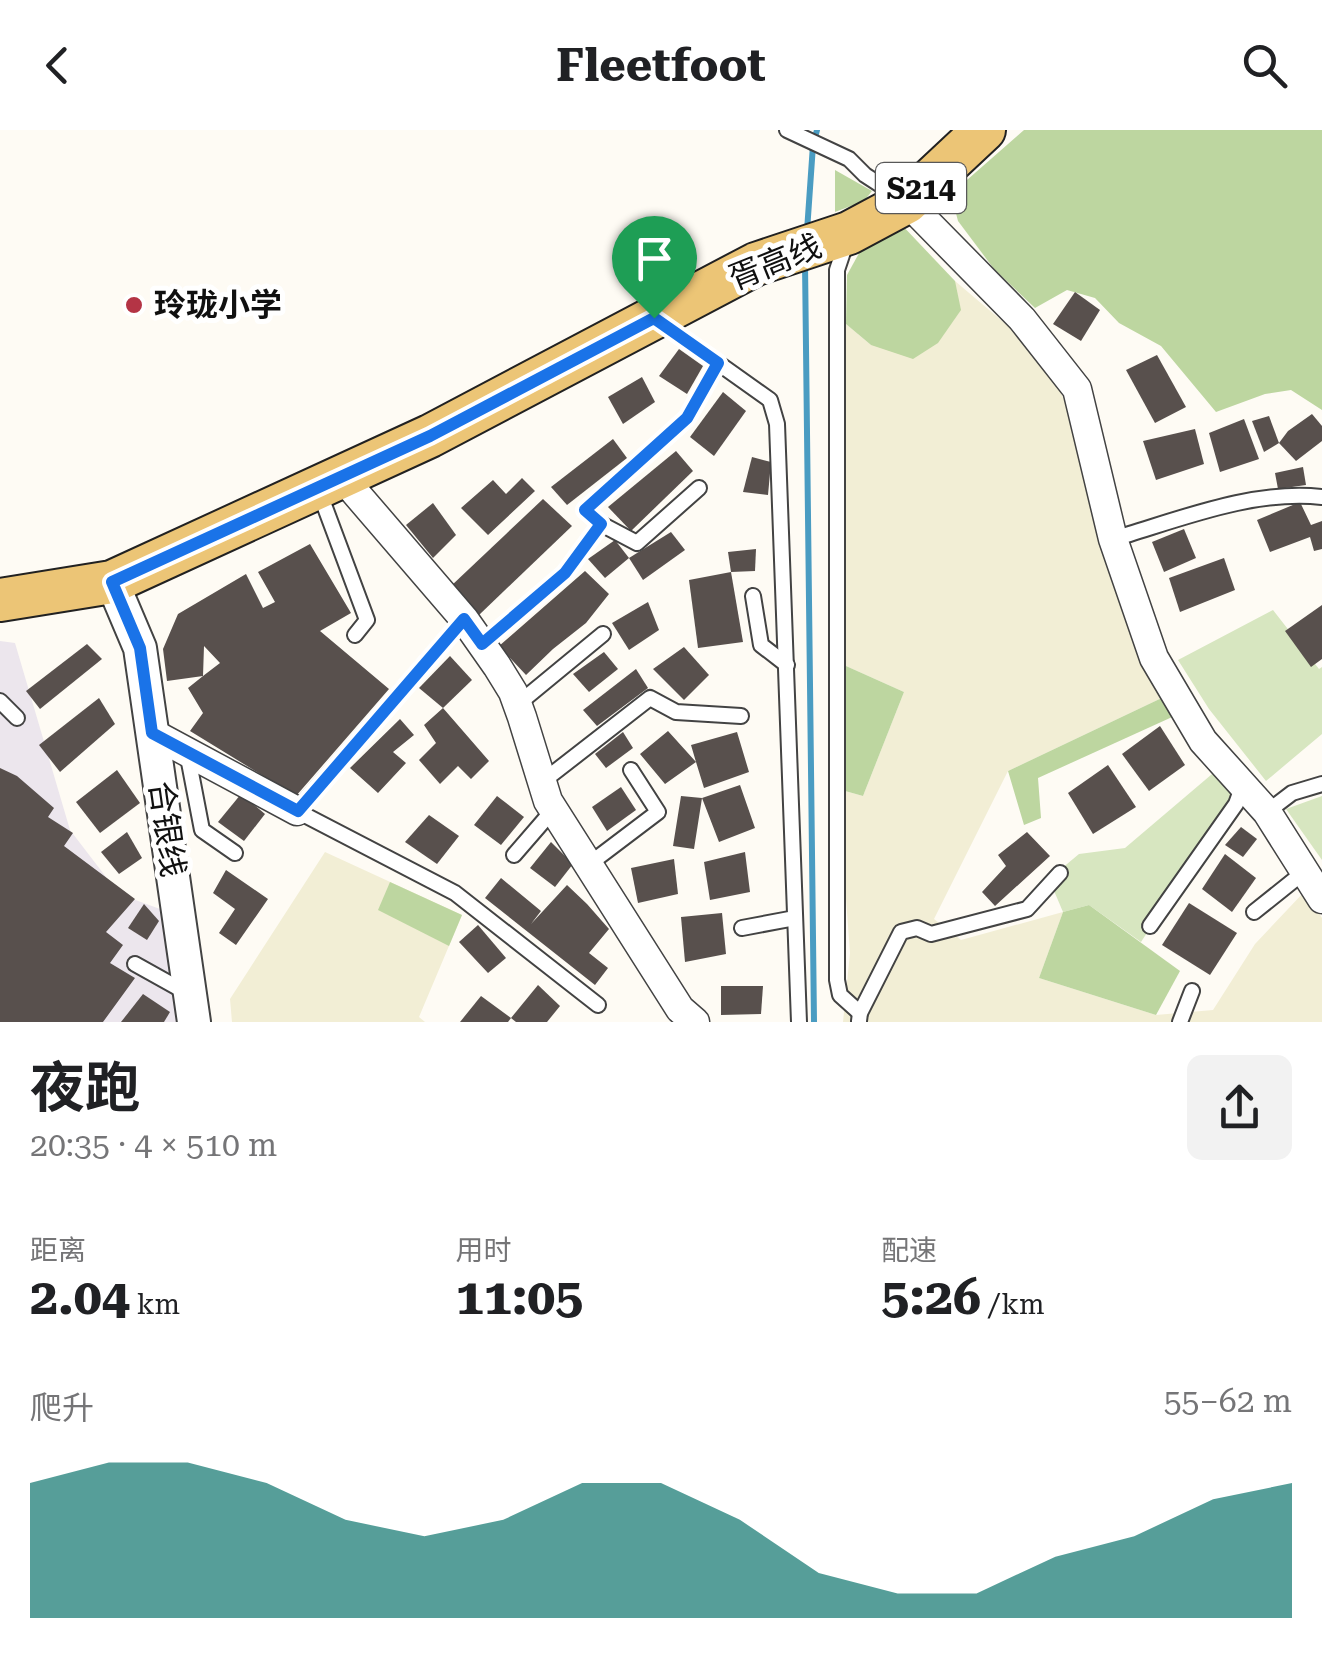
<!DOCTYPE html>
<html lang="zh">
<head>
<meta charset="utf-8">
<style>
	:root { --surface:#fff; --page:#f2f2f2; --text:#202124; --muted:#757577; --accent:#0f766e }
	body { margin:0; font-family:"Roboto Serif","Noto Sans SC",serif; background:var(--page); color:var(--text); height:100vh; display:flex; flex-direction:column; font-size:38px; white-space:nowrap }
	* { box-sizing:border-box; margin:0 }
	p { font-size:32px; color:var(--muted) }
	.icon { flex:none; width:55px; height:55px; fill:none; stroke:currentColor; stroke-width:2; stroke-linecap:round; stroke-linejoin:round }
	.map { position:relative; height:892px; overflow:hidden }
	.panel { display:flex; flex-direction:column; background:var(--surface); flex:1 }
	.panel>* { flex:none }
	.pin { position:absolute; display:grid; place-items:center; width:85px; height:85px; color:#fff; margin:-102px -42px; border-radius:50% 50% 50% 0; rotate:-45deg; box-shadow:0 0 10px #0007 }
	.pin .icon { rotate:45deg }
	.round { display:grid; place-items:center; flex:none; width:105px; height:105px; border-radius:15px; background:var(--page) }
	.headline { display:flex; align-items:center; justify-content:space-between; height:170px; padding:0 30px }
	h1 { font-size:55px; font-weight:700; line-height:75px }
	.stats { display:grid; grid-template-columns:repeat(3,1fr); gap:15px; height:170px; padding:10px 30px }
	.stats div { display:grid; align-content:center }
	.stats b { font-size:50px; font-weight:700 }
	.stats small { font-size:28px; font-weight:400 }
	.stats p { font-size:28px }
	.chart { height:280px; padding:20px 30px }
	.chart p { display:flex; justify-content:space-between }
	.chart svg { width:100%; height:180px; margin-top:10px; fill:var(--accent); opacity:.7 }
	header { display:flex; justify-content:space-between; align-items:center; height:130px; padding:0 30px; background:var(--surface); font-size:45px; font-weight:700 }
	.map>svg:first-child { display:block }
	.industrial { fill:#ece6ed }
	.farmland { fill:#f2eed5 }
	.green { fill:#d7e6c0 }
	.forest { fill:#bdd6a0 }
	.lines { fill:none; stroke-linecap:round; stroke-linejoin:round }
	.stream { stroke:#4a9cc2; stroke-width:6 }
	.building { fill:#58504d; fill-rule:evenodd }
	.service-casing { stroke:#434343; stroke-width:18 }
	.minor-casing { stroke:#434343; stroke-width:31 }
	.tertiary-casing { stroke:#434343; stroke-width:36 }
	.primary-casing { stroke:#212121; stroke-width:46 }
	.service { stroke:#fff; stroke-width:14 }
	.minor { stroke:#fff; stroke-width:28 }
	.tertiary { stroke:#fff; stroke-width:32 }
	.primary { stroke:#ecc576; stroke-width:42 }
	.route-casing { stroke:#fff; stroke-width:20 }
	.route { stroke:#1a73e8; stroke-width:12 }
	.poi-dot { fill:#b43445; stroke:#fff; stroke-width:4 }
	.labels { text-anchor:middle; dominant-baseline:central; stroke-width:10; stroke-linejoin:round; paint-order:stroke }
	.shield { fill:#fff; stroke:#585858; stroke-width:2.5 }
	.shield-label { font-size:30px; font-weight:bold; fill:#101010 }
	.street-label { font-size:32px; fill:#101010; stroke:#fff }
	.poi-label { font-size:32px; font-weight:bold; fill:#101010; stroke:#fff; text-anchor:start }
</style>
</head>
<body>
<header><svg class="icon" aria-label="back" viewBox="0 0 24 24"><path d="M15 5l-7 7 7 7"/></svg>Fleetfoot<svg class="icon" aria-label="search" viewBox="0 0 24 24"><circle cx="10" cy="10" r="6"/><path d="M15 15l6 6"/></svg></header>
<div class="map">
<svg width="1322" height="892" viewBox="0 0 1322 892">
	<rect width="100%" height="100%" fill="#fefbf4"/>
	<!-- industrial -->
	<polygon class="industrial" points="0,511 15,513 70,700 119,764 160,779 189,857 191,892 0,892"/>
	<!-- farmland -->
	<g class="farmland">
		<polygon points="955,151 1048,230 1080,311 1168,565 1008,641 934,789 961,810 1063,782 1039,848 1156,885 1213,880 1255,814 1305,761 1322,788 1322,892 843,892 850,823 838,659 863,666 904,562 846,536 839,250 846,194 871,215 938,212"/>
		<polygon points="325,722 462,785 419,887 425,892 232,892 230,869"/>
	</g>
	<!-- green -->
	<g class="green">
		<polygon points="1273,480 1319,539 1322,537 1322,604 1266,651 1209,579 1178,530"/>
		<polygon points="1218,639 1237,665 1141,812 1089,775 1063,782 1049,749 1079,724 1125,718"/>
		<polygon points="1322,666 1322,730 1286,679"/>
	</g>
	<!-- forest -->
	<g class="forest">
		<polygon points="1024,0 1322,0 1322,280 1291,260 1265,264 1216,282 1161,216 1119,193 1095,168 1067,160 1035,178 994,139 958,91 951,64"/>
		<polygon points="835,40 872,61 864,71 835,82"/>
		<polygon points="899,92 955,151 961,180 938,213 913,229 871,215 846,194 847,145 863,116"/>
		<polygon points="846,536 904,562 863,666 838,659"/>
		<polygon points="1168,565 1181,583 1038,648 1041,688 1024,695 1008,641"/>
		<polygon points="390,752 462,785 449,816 378,780"/>
		<polygon points="1089,775 1180,841 1156,885 1039,848 1063,782"/>
	</g>
	<g class="lines">
		<!-- stream -->
		<g class="stream">
			<polyline points="807,101 813,15 817,0"/>
			<polyline points="805,133 814,892"/>
		</g>
	</g>
	<!-- building -->
	<g class="building">
		<polygon points="1075,162 1100,180 1081,211 1053,194"/>
		<polygon points="679,219 703,236 687,264 659,246"/>
		<polygon points="1157,225 1186,277 1155,293 1126,240"/>
		<polygon points="642,247 655,272 623,294 608,267"/>
		<polygon points="723,262 746,281 714,326 690,307"/>
		<polygon points="1312,284 1322,296 1322,311 1296,331 1279,313 1288,301"/>
		<polygon points="1269,286 1279,313 1264,322 1252,291"/>
		<polygon points="1244,289 1259,329 1220,342 1209,303"/>
		<polygon points="1195,299 1204,334 1156,350 1143,311"/>
		<polygon points="613,309 627,328 567,375 551,357"/>
		<polygon points="676,321 693,341 631,401 608,377"/>
		<polygon points="752,327 771,332 768,365 743,362"/>
		<polygon points="1303,337 1306,355 1278,359 1275,343"/>
		<polygon points="522,348 535,361 488,405 461,378 493,350 506,364"/>
		<polygon points="543,369 572,396 479,485 451,456"/>
		<polygon points="1300,372 1311,395 1322,391 1322,419 1314,421 1310,407 1270,422 1257,390"/>
		<polygon points="433,373 456,405 433,428 406,395"/>
		<polygon points="1184,399 1196,428 1164,442 1152,412"/>
		<polygon points="671,402 685,420 643,450 629,428"/>
		<polygon points="615,410 629,428 605,448 588,429"/>
		<path d="M310,414L351,483L320,501L389,559L296,666L190,601L203,583L188,558L203,546L167,551L163,519L178,484L246,444L263,478L275,472L258,442ZM204,516L220,533L203,546Z"/>
		<polygon points="756,419 755,441 731,442 728,422"/>
		<polygon points="1224,428 1235,460 1180,482 1169,448"/>
		<polygon points="585,441 609,464 586,493 553,519 526,545 499,516"/>
		<polygon points="731,442 743,512 698,518 689,450"/>
		<polygon points="648,472 659,500 629,520 612,493"/>
		<polygon points="1322,475 1322,529 1311,537 1285,501"/>
		<polygon points="87,514 102,529 40,579 26,561"/>
		<polygon points="684,517 709,545 684,570 653,539"/>
		<polygon points="604,522 618,539 589,562 573,544"/>
		<polygon points="450,526 472,550 443,578 419,558"/>
		<polygon points="636,539 648,558 597,596 583,580"/>
		<polygon points="99,568 115,594 60,642 39,615"/>
		<polygon points="443,578 489,631 471,649 458,636 440,654 419,630 436,613 424,595"/>
		<polygon points="400,589 414,605 393,622 406,633 378,663 350,638"/>
		<polygon points="1160,596 1185,635 1149,661 1122,624"/>
		<polygon points="668,601 696,632 691,615 737,602 749,642 704,658 696,632 665,654 640,624"/>
		<polygon points="623,602 633,618 606,638 595,624"/>
		<polygon points="1108,635 1136,677 1093,704 1068,663"/>
		<polygon points="0,638 17,646 54,678 48,687 73,703 64,716 135,769 106,802 123,815 110,833 135,848 103,892 0,892"/>
		<polygon points="117,640 140,673 100,703 76,672"/>
		<polygon points="740,655 755,698 719,712 702,668 694,719 673,716 681,666 702,668"/>
		<polygon points="621,657 636,680 607,701 592,677"/>
		<polygon points="241,664 265,684 244,711 218,692"/>
		<polygon points="497,666 524,687 501,715 474,695"/>
		<polygon points="429,685 459,706 437,734 405,712"/>
		<polygon points="1241,697 1257,709 1243,727 1225,715"/>
		<polygon points="127,702 142,728 119,744 101,722"/>
		<polygon points="1027,702 1050,726 995,776 982,762 1006,736 998,725"/>
		<polygon points="551,712 573,734 555,757 530,738"/>
		<polygon points="745,722 750,762 710,770 704,732"/>
		<polygon points="1225,724 1256,748 1232,782 1202,759"/>
		<polygon points="674,729 678,764 638,773 631,738"/>
		<polygon points="226,740 268,769 236,815 219,803 235,779 213,763"/>
		<polygon points="501,748 541,781 531,794 567,755 587,774 609,799 589,823 608,838 595,855 485,768"/>
		<polygon points="1189,773 1237,803 1210,845 1162,815"/>
		<polygon points="144,774 159,791 147,810 128,798"/>
		<polygon points="722,783 726,824 685,832 681,787"/>
		<polygon points="478,795 506,828 488,843 459,812"/>
		<polygon points="538,855 560,876 547,892 516,892 511,888"/>
		<polygon points="721,856 763,856 761,884 721,885"/>
		<polygon points="143,864 170,882 164,892 121,892"/>
		<polygon points="481,866 511,888 508,892 460,892"/>
	</g>
	<g class="lines">
		<!-- service casing -->
		<g class="service-casing">
			<g id="service">
				<polyline points="787,0 849,29 865,45 902,69"/>
				<polyline points="846,113 837,140 837,850 840,865 860,883"/>
				<polyline points="659,191 770,270 777,294 799,892"/>
				<polyline points="320,364 367,490 355,505"/>
				<polyline points="601,394 637,413 699,358"/>
				<path d="M1113,409C1178,390 1253,359 1322,367"/>
				<polyline points="753,466 761,515 787,535"/>
				<polyline points="464,489 297,681 455,763 598,875"/>
				<polyline points="482,514 565,443 601,394 585,380 687,288 718,233"/>
				<polyline points="0,571 17,588"/>
				<polyline points="518,574 603,504"/>
				<polyline points="187,622 202,700 235,723"/>
				<polyline points="542,652 650,568 676,582 741,586"/>
				<polyline points="1267,682 1292,663 1322,654"/>
				<polyline points="514,725 553,680"/>
				<polyline points="588,735 658,682 631,640"/>
				<polyline points="1254,782 1304,742"/>
				<polyline points="1150,796 1236,674 1243,655"/>
				<polyline points="742,798 795,788"/>
				<polyline points="135,834 187,863"/>
				<polyline points="859,891 860,883 901,802 917,798 931,804 1027,779 1060,743"/>
				<polyline points="1180,892 1192,861"/>
			</g>
		</g>
		<!-- minor casing -->
		<g class="minor-casing">
			<g id="minor">
				<polyline points="907,72 1022,189 1077,259 1113,409 1154,528 1203,611 1267,682 1322,769"/>
				<polyline points="342,347 464,489 497,536 513,562 522,587 548,671 680,879 695,892"/>
				<polyline points="152,603 297,681"/>
			</g>
		</g>
		<!-- tertiary casing -->
		<g class="tertiary-casing">
			<polyline id="tertiary" points="112,452 140,518 194,892"/>
		</g>
		<!-- primary casing -->
		<g class="primary-casing">
			<polyline id="primary" points="0,470 112,452 430,306 756,134 849,103 907,72 984,0"/>
		</g>
		<!-- service -->
		<use href="#service" class="service"/>
		<!-- minor -->
		<use href="#minor" class="minor"/>
		<!-- tertiary -->
		<use href="#tertiary" class="tertiary"/>
		<!-- primary -->
		<use href="#primary" class="primary"/>
	</g>
	<g class="lines">
		<!-- route casing -->
		<g class="route-casing">
			<polygon id="route" points="654,188 718,233 687,288 585,380 601,394 565,443 482,514 464,489 298,681 152,603 140,518 112,452 430,306"/>
		</g>
		<!-- route -->
		<use href="#route" class="route"/>
	</g>
	<!-- markers -->
	<circle class="poi-dot" cx="134" cy="175" r="10"/>
	<g class="labels">
		<!-- shield labels -->
		<rect class="shield" x="876" y="33" width="90" height="50" rx="8"/>
		<g class="shield-label">
			<text x="921" y="58">S214</text>
		</g>
		<!-- street labels -->
		<g class="street-label">
			<text transform="translate(775 132) rotate(-22)">胥高线</text>
			<text transform="translate(167 699) rotate(82)">合银线</text>
		</g>
		<!-- poi labels -->
		<g class="poi-label">
			<text x="154" y="175">玲珑小学</text>
		</g>
	</g>
</svg>
<div class="pin" style="left:654px;top:188px;background:#1e9e55"><svg class="icon" aria-label="arrive" viewBox="0 0 24 24"><path d="M6 21V4h12l-3 4 3 4H6"/></svg></div>
</div>
<section class="panel">
<div class="headline"><div><h1>夜跑</h1><p>20:35 · 4 × 510 m</p></div><a class="round"><svg class="icon" aria-label="share" viewBox="0 0 24 24"><path d="M12 15V3M7 8l5-5 5 5M5 13v7h14v-7"/></svg></a></div>
<div class="stats">
<div><p>距离</p><b>2.04<small> km</small></b></div>
<div><p>用时</p><b>11:05</b></div>
<div><p>配速</p><b>5:26<small> /km</small></b></div>
</div>
<div class="chart"><p><span>爬升</span>55–62 m</p>
<svg viewBox="0 0 160 44" preserveAspectRatio="none"><path d="M0 44V11L10 6L20 6L30 11L40 20L50 24L60 20L70 11L80 11L90 20L100 33L110 38L120 38L130 29L140 24L150 15L160 11V44z"/></svg>
</div>
</section>
</body>
</html>
